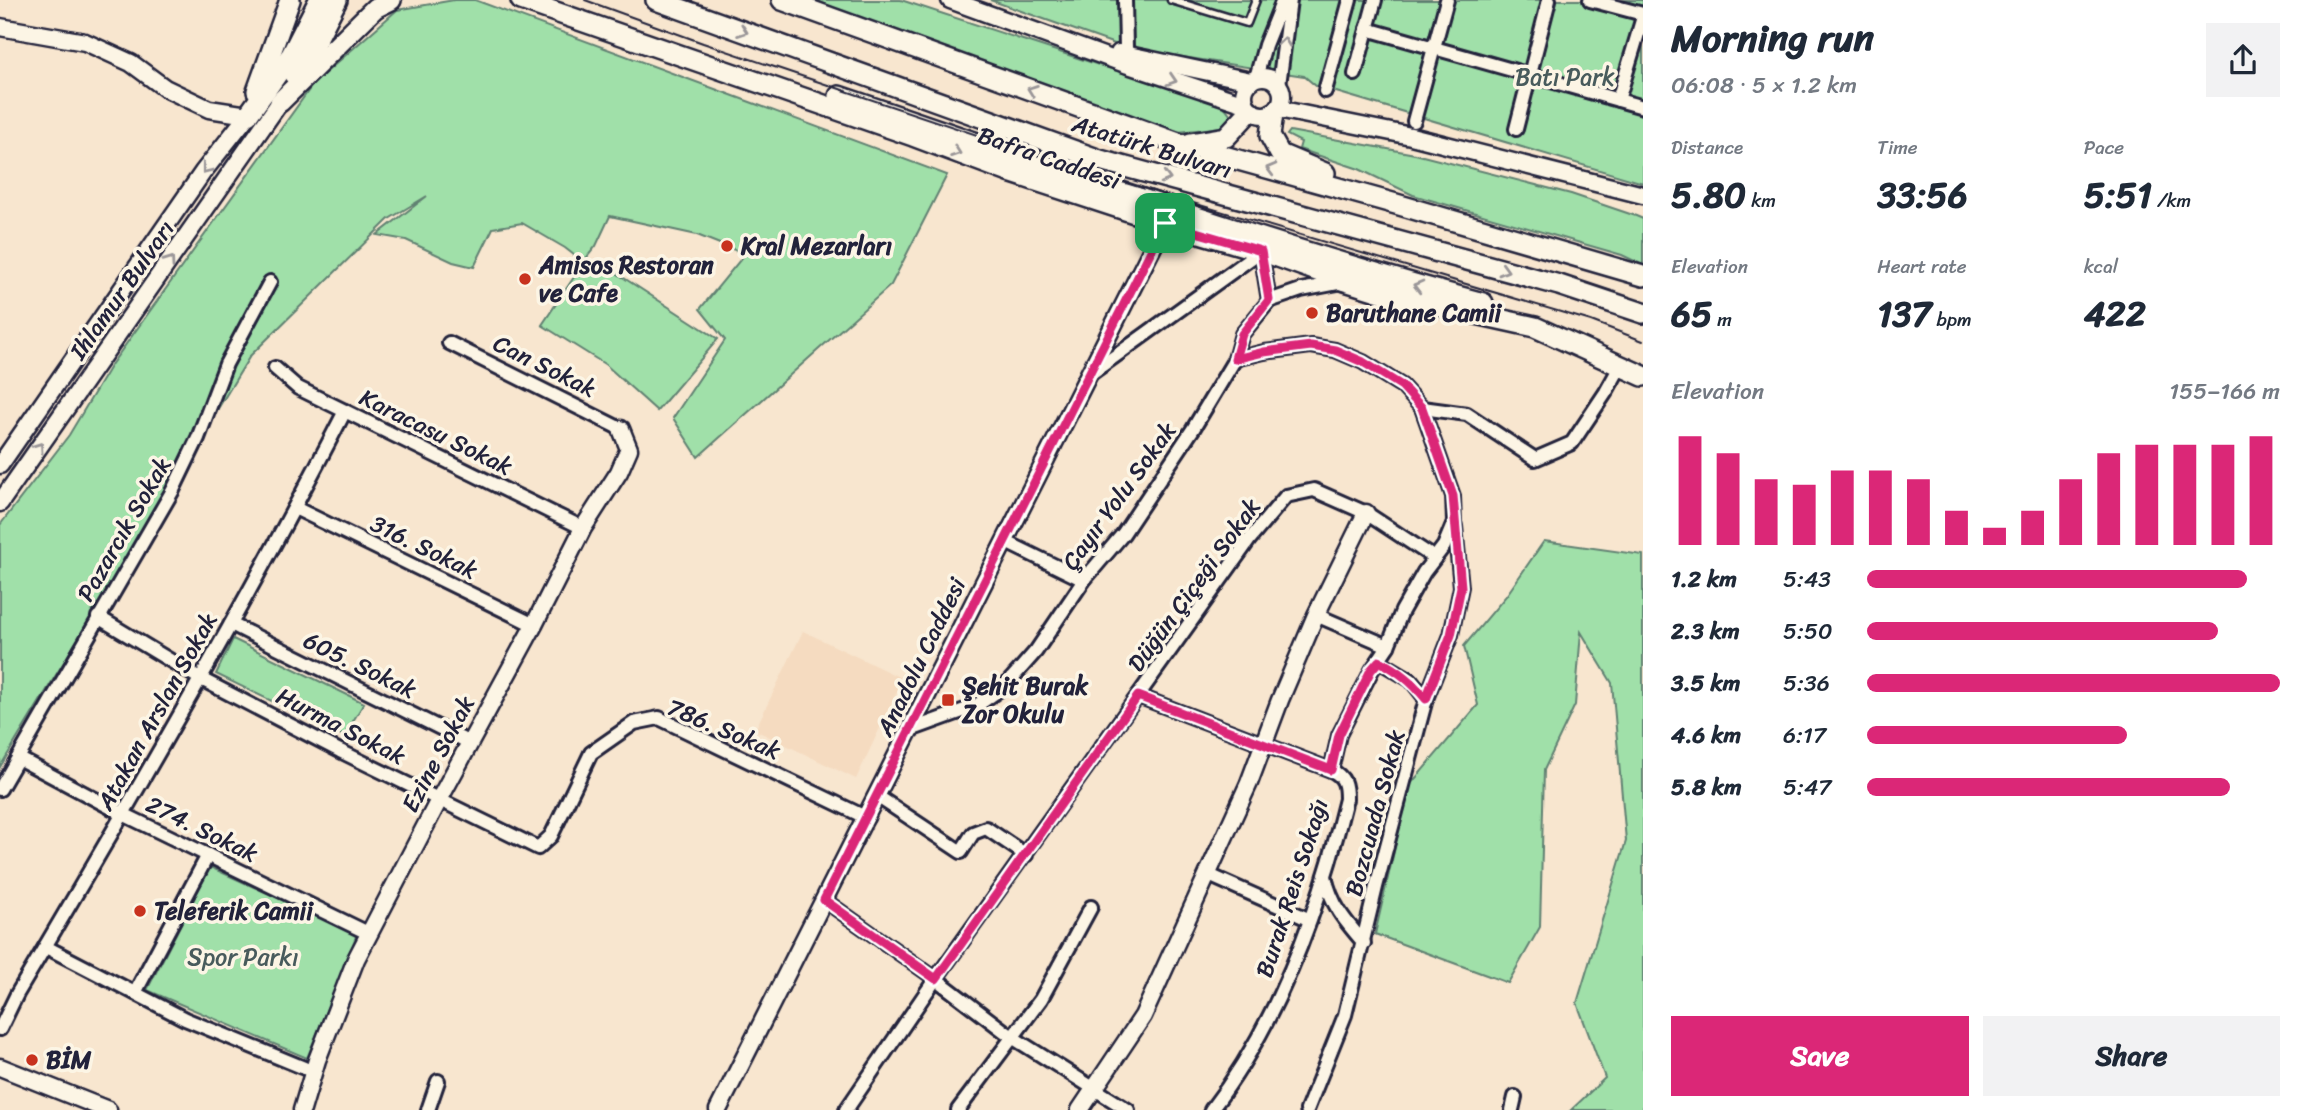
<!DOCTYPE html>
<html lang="en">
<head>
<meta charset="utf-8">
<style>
	:root { --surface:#fff; --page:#f2f2f3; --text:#1f2937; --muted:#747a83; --accent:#db2777 }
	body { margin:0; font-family:Sriracha,sans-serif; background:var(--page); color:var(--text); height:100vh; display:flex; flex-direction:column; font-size:26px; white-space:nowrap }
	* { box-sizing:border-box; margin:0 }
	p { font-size:23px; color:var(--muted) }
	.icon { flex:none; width:38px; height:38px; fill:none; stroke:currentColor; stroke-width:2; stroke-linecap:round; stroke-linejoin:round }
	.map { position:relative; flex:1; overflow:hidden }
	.sheet { display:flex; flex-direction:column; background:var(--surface); width:665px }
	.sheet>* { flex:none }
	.pin { position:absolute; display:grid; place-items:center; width:60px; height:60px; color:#fff; margin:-30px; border-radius:14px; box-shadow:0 4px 10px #0006 }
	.round { display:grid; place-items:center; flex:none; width:74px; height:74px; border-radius:0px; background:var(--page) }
	.headline { display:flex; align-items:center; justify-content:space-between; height:119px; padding:0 28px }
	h1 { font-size:38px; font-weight:800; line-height:52px }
	.stats { display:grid; grid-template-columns:repeat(3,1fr); gap:10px; height:119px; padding:7px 28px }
	.stats div { display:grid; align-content:center }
	.stats b { font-size:35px; font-weight:800 }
	.stats small { font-size:19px; font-weight:400 }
	.stats p { font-size:19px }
	.chart { height:196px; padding:14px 28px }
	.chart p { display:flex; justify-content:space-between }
	.chart svg { width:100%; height:126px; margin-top:7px; stroke:var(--accent); stroke-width:6 }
	.cta { display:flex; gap:14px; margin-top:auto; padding:14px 28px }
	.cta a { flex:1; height:80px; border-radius:0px; background:var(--accent); color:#fff; font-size:28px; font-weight:800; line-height:80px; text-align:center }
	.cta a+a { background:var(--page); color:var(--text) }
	ul { padding:0 28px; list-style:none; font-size:23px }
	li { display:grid; grid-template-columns:112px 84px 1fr; align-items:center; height:52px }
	li i { height:18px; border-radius:9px; background:var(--accent) }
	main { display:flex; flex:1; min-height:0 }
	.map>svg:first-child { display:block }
	.built { fill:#f5dbc0 }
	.green { fill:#a0e0a9; stroke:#618172; stroke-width:2 }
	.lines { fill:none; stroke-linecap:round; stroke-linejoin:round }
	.lane-casing { stroke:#22223b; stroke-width:11 }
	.street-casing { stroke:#22223b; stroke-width:18 }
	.secondary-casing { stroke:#22223b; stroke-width:21 }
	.primary-casing { stroke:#22223b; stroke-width:24 }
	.lane { stroke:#fcf5e5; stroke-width:6 }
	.street { stroke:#fcf5e5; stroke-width:12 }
	.secondary { stroke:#fcf5e5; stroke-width:16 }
	.primary { stroke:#fcf5e5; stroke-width:19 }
	.tram { stroke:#22223b; stroke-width:2 }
	.oneway { stroke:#9a9698 }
	.route-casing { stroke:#fff; stroke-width:14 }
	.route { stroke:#db2777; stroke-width:9 }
	.poi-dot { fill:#c8321e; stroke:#fcf5e5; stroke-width:2.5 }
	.labels { text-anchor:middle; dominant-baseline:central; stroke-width:7; stroke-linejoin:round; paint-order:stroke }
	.park-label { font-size:24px; fill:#485b5c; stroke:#fcf5e5 }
	.street-label { font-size:24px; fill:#22223b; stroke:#fcf5e5 }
	.poi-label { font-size:24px; font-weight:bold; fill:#22223b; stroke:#fcf5e5; text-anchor:start }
</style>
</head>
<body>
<main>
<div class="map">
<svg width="1643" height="1110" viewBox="0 0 1643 1110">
	<rect width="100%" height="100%" fill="#f8e6cf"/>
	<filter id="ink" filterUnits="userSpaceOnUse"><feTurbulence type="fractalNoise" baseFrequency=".0143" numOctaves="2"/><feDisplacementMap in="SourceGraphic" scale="14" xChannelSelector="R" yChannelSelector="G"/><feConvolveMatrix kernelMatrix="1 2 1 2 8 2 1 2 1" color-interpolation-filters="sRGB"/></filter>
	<g filter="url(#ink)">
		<!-- built -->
		<polygon class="built" points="803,631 903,679 856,779 755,730"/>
		<!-- green -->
		<g class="green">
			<polygon points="454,0 475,0 947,175 891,285 698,457 673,418 725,340 700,309 745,254 697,235 610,216 596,246 583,262 565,248 522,223 493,228 474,267 453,262 406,240 377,235 427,196 389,219 250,356 0,767 0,525 69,435 111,365 314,83 397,10"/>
			<polygon points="791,0 901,0 1224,106 1230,114 1231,123 1224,127 1178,132 930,55"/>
			<polygon points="990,0 1643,0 1643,183 1316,86 1304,76 1126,48"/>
			<polygon points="1290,131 1415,154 1571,194 1636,216 1643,219 1643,265 1622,255 1413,195 1359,169 1299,149 1301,142 1287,135"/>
			<polygon points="607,267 718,339 657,411 606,365 542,325 574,277"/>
			<polygon points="1544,541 1643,555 1643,1110 1571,1110 1605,1078 1577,1003 1626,841 1612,683 1581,632 1575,705 1544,770 1540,927 1508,983 1375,934 1409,786 1478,705 1464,646 1506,596"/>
			<polygon points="233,639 364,703 344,736 216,674"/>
			<polygon points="210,867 357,934 307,1058 147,990"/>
		</g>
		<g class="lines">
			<!-- lane casing -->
			<g class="lane-casing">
				<polyline id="lane" points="1171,0 1247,23 1256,0"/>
			</g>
			<!-- street casing -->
			<g class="street-casing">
				<g id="street">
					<polyline points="1125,0 1126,48"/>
					<polyline points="1590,0 1643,14"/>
					<polyline points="1367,29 1643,107"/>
					<polyline points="1355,74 1375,0"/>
					<polyline points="1256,78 1265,45 1283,0"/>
					<polyline points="1279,85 1290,0"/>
					<polyline points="1325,91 1350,0"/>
					<polyline points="1618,100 1643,17"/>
					<polyline points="1414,121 1447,0"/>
					<polyline points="1516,129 1549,0"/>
					<polyline points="1261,251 1269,301"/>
					<polyline points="449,343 621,429"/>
					<polyline points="275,368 298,388 583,528"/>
					<polyline points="1089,375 1261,251"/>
					<polyline points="1422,408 1467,414 1535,459 1572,443 1606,392 1621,365"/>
					<polyline points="295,508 534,625"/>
					<polyline points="1004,541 1084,580"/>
					<polyline points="1316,615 1388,646"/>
					<polyline points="98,617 201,679 340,751 538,848 551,836 591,753 634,723 659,718 867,818"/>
					<polyline points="231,624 470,743"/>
					<polyline points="1379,661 1411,680 1426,699"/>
					<polyline points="1138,696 1331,770"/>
					<polyline points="910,730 976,706 1006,685 1036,651 1084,580 1123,534 1193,429 1235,359 1242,334 1269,301 1301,290 1343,282"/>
					<polyline points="18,758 123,814 370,934"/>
					<polyline points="0,789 173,490 198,438 226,364 270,282"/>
					<polyline points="877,796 961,852 973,833 986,828 1026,855"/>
					<polyline points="1209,875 1308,919"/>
					<path d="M1325,876C1331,905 1345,921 1364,943"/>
					<polyline points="824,900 936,979 1012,1037 1128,1110"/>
					<polyline points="46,947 185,1019 314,1072"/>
					<polyline points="135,993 208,855"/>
					<path d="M0,1029L17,994C131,802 243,609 345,411"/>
					<polyline points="428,1110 438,1081"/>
					<polyline points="846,1110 932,984 1249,540 1286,496 1314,490 1366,513 1433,557"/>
					<polyline points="958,1110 1041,999 1091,907"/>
					<path d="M1211,1110C1279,1022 1320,906 1346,799C1346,785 1345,777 1331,770L1339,735L1372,670L1388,646L1402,611L1424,572L1444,546L1454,522L1453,496L1422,408L1402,386L1363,362L1335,350L1311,346L1264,352L1235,359"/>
					<polyline points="1307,1110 1345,1015 1376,887 1426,699 1451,635 1461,587 1455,526"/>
					<polyline points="1512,1110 1515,1097"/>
				</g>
			</g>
			<!-- secondary casing -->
			<g class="secondary-casing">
				<g id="secondary">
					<polyline points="950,0 1128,65 1245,104"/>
					<polyline points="0,27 85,42 131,63 165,88 209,109 248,115 203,172 0,465"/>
					<polyline points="1119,53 1251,81"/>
					<circle cx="1263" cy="96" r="19"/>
					<polyline points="1278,109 1411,136 1643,195"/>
					<polyline points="0,503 280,102"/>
					<polyline points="0,1067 108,1110"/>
					<polyline points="302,1110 317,1060 356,959 440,798 534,625 583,528 619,472 629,449 621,429"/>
					<polyline points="718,1110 1165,223"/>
					<polyline points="1080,1110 1143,1016 1249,783 1280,700 1316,615 1366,513"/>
				</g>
			</g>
			<!-- primary casing -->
			<g class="primary-casing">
				<g id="primary">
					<polyline points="521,0 913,136 1009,172 1165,223 1261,251 1345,281 1390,295 1535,327 1643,376"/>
					<polyline points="656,0 1100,160 1559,285 1643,313"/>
					<polyline points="782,0 1181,144 1396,204 1643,276"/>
					<polyline points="294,75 317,39 337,0"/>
					<polyline points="257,91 290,0"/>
					<path d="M839,96C1053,168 1265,245 1483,303"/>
					<polyline points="280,102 375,8 391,0"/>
					<polyline points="1273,113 1270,136 1280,154 1325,173"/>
					<polyline points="248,115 291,55 319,0"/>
					<polyline points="1190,143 1226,137 1250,111"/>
				</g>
			</g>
			<!-- lane -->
			<use href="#lane" class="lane"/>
			<!-- street -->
			<use href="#street" class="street"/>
			<!-- secondary -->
			<use href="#secondary" class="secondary"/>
			<!-- primary -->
			<use href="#primary" class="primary"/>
			<!-- tram -->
			<polyline class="tram" points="585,0 703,43 1075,168 1591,321 1643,341"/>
		</g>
		<!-- one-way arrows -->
		<defs><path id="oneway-chevron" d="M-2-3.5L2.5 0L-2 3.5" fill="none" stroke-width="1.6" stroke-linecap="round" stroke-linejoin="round" transform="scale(1.75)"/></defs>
		<g class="oneway">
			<use href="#oneway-chevron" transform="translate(743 31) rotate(20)"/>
			<use href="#oneway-chevron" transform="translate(1284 42) rotate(-83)"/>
			<use href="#oneway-chevron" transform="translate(1172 80) rotate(18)"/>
			<use href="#oneway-chevron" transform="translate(1032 90) rotate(-160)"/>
			<use href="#oneway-chevron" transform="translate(956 152) rotate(20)"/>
			<use href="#oneway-chevron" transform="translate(206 169) rotate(128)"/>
			<use href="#oneway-chevron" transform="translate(1271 169) rotate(-165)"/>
			<use href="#oneway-chevron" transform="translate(1166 178) rotate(15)"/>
			<use href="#oneway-chevron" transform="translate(170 261) rotate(-55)"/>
			<use href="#oneway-chevron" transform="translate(1504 270) rotate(16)"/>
			<use href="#oneway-chevron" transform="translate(1418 286) rotate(-165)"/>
			<use href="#oneway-chevron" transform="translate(39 447) rotate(-55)"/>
		</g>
	</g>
	<g class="lines" filter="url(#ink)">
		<!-- route casing -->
		<g class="route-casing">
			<path id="route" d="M1165,223L1261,251L1269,300L1242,334L1235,359L1264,352L1311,346L1335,350L1363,362L1402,386L1422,408L1453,496L1461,587L1451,635L1426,699C1412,682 1399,671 1379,661L1371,670L1339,735L1331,770L1138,696L936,979L824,900Z"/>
		</g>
		<!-- route -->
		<use href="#route" class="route"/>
	</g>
	<!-- markers -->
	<g class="poi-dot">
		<circle cx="727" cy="246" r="7"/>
		<circle cx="525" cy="279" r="7"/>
		<circle cx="1312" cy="313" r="7"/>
		<rect x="941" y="693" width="14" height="14" rx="3.5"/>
		<circle cx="140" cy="911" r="7"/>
		<circle cx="32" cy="1060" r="7"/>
	</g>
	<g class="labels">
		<!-- park labels -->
		<g class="park-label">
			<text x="1565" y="77">Batı Park</text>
			<text x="243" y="957">Spor Parkı</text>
		</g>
		<!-- street labels -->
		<g class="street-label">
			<text transform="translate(1152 147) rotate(17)">Atatürk Bulvarı</text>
			<text transform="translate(1049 158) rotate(19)">Bafra Caddesi</text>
			<text transform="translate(122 290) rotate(-55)">Ihlamur Bulvarı</text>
			<text transform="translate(545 366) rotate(26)">Can Sokak</text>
			<text transform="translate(436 432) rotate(26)">Karacasu Sokak</text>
			<text transform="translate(1119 496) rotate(-54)">Çayır Yolu Sokak</text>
			<text transform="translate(124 529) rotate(-60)">Pazarcık Sokak</text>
			<text transform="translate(424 547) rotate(26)">316. Sokak</text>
			<text transform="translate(1194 585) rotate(-54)">Düğün Çiçeği Sokak</text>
			<text transform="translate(921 657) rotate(-64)">Anadolu Caddesi</text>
			<text transform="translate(360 665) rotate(26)">605. Sokak</text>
			<text transform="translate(157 711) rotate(-61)">Atakan Arslan Sokak</text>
			<text transform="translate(341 726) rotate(27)">Hurma Sokak</text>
			<text transform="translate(724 729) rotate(23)">786. Sokak</text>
			<text transform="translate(438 754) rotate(-62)">Ezine Sokak</text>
			<text transform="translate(1375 813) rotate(-75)">Bozcuada Sokak</text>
			<text transform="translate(202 829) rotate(26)">274. Sokak</text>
			<text transform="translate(1292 888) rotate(-72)">Burak Reis Sokağı</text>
		</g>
		<!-- poi labels -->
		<g class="poi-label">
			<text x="741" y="246">Kral Mezarları</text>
			<text x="539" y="265">Amisos Restoran<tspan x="539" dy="28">ve Cafe</tspan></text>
			<text x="1326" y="313">Baruthane Camii</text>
			<text x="962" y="686">Şehit Burak<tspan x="962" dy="28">Zor Okulu</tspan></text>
			<text x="154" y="911">Teleferik Camii</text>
			<text x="46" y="1060">BİM</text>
		</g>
	</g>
</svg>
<div class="pin" style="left:1165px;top:223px;background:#1e9e55"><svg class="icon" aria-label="arrive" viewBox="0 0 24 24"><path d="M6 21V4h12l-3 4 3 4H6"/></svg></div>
</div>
<section class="sheet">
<div class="headline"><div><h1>Morning run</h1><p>06:08 · 5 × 1.2 km</p></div><a class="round"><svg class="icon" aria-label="share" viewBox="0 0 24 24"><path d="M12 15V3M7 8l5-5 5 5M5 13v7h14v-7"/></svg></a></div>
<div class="stats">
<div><p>Distance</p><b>5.80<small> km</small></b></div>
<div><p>Time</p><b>33:56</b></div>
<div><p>Pace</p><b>5:51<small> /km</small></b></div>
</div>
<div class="stats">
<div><p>Elevation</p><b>65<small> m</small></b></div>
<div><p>Heart rate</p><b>137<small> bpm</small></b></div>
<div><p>kcal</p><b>422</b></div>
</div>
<div class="chart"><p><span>Elevation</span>155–166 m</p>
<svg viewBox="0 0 160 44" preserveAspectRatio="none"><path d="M5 44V6M15 44V12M25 44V21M35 44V23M45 44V18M55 44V18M65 44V21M75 44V32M85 44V38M95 44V32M105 44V21M115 44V12M125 44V9M135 44V9M145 44V9M155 44V6"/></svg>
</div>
<ul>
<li><b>1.2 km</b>5:43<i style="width:92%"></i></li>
<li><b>2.3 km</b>5:50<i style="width:85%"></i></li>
<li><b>3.5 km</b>5:36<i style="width:100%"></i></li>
<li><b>4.6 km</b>6:17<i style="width:63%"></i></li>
<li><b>5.8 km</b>5:47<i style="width:88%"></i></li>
</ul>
<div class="cta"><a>Save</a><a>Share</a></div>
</section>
</main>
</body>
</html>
